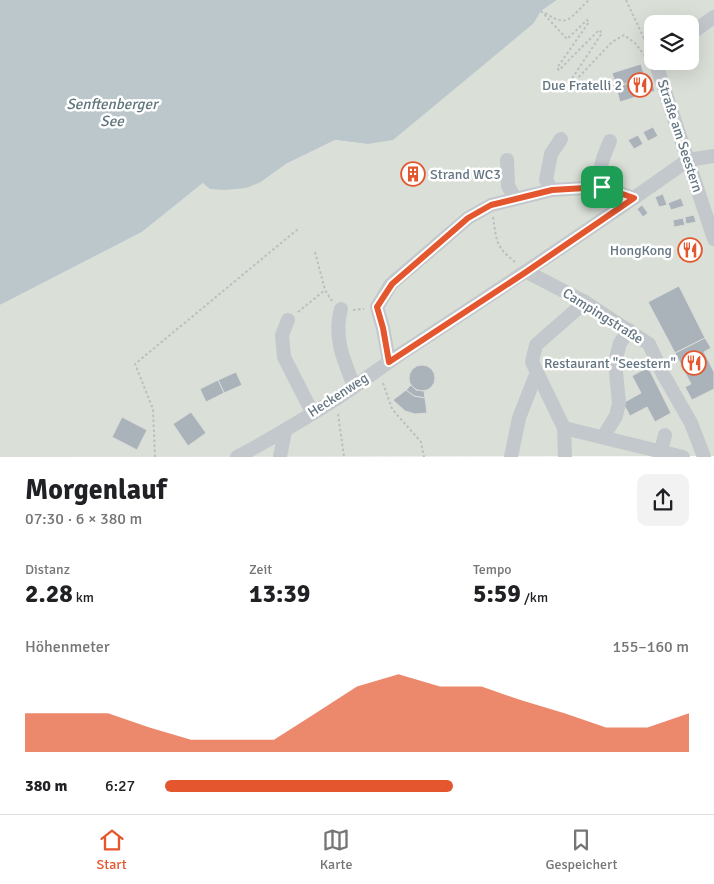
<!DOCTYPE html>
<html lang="de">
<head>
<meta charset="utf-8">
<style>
	:root { --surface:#fff; --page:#f2f2f2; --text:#202124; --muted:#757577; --line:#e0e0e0; --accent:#e4572e }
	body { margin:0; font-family:Signika,sans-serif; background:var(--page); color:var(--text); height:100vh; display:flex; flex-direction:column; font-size:19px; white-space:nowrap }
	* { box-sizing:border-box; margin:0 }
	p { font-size:16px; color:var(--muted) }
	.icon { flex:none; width:28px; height:28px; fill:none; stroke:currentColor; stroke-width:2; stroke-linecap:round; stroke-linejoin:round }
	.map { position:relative; height:457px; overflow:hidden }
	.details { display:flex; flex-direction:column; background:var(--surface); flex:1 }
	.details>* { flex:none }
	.tools { position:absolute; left:644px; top:15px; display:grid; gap:10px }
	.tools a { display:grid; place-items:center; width:55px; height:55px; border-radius:10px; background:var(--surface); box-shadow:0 5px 20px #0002; font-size:25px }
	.pin { position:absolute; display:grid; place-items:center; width:42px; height:42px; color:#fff; margin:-21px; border-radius:10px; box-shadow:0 2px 8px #0006 }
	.round { display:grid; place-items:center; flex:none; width:52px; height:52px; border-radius:10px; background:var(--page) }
	.overview { display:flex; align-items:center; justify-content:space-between; height:85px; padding:0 25px }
	h1 { font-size:28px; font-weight:800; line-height:38px }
	.stats { display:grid; grid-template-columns:repeat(3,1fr); gap:8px; height:85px; padding:5px 25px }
	.stats div { display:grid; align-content:center }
	.stats b { font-size:25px; font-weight:800 }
	.stats small { font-size:14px; font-weight:400 }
	.stats p { font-size:14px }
	.chart { height:140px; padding:10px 25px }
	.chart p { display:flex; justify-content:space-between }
	.chart svg { width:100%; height:90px; margin-top:5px; fill:var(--accent); opacity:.7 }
	ul { padding:0 25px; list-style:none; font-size:16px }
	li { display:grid; grid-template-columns:80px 60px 1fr; align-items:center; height:38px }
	li i { height:12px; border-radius:6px; background:var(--accent) }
	.tab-bar { display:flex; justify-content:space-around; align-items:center; height:70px; border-top:1px solid var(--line); background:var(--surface); font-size:14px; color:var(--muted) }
	.tab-bar a { display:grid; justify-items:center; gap:2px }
	.tab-bar .selected { color:var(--accent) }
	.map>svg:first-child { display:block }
	.green { fill:#dadfd7; fill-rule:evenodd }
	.water { fill:#bbc7cb }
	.building { fill:#aab3b9; stroke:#dcdcda }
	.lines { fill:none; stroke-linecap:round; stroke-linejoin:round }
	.path { stroke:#bbbfc2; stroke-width:2; stroke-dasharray:2.5 2.5; stroke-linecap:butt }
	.minor { stroke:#c3c8cc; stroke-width:14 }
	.route-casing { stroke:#fff; stroke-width:10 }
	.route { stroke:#e4572e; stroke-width:6 }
	.labels { text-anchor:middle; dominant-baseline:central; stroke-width:5; stroke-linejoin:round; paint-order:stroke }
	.poi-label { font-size:14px; fill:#657683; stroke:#fff; text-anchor:end }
	.street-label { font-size:14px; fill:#657683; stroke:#fff }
	.water-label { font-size:15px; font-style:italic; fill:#60757c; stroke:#fff }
</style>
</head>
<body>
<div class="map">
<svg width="714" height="457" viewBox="0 0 714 457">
	<rect width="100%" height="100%" fill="#fafaf8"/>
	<!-- green -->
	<path class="green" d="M557,0H714V456L0,457V305L142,232L203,183L261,182L286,164L335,140L367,144L534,23L541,11ZM652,24H690V61H652Z"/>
	<!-- water -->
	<polygon class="water" points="0,0 557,0 541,11 534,23 393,140 367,144 335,140 286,164 261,182 246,188 225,190 210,189 203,183 142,232 0,305"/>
	<!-- building -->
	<g class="building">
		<polygon points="641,64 645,78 617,87 612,73"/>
		<polygon points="650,76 655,91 620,102 616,87"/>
		<polygon points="653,127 658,136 648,141 643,132"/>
		<polygon points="638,135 643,144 634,149 628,140"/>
		<polygon points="416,166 421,174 410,181 405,173"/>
		<polygon points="663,194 667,205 659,207 655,197"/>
		<polygon points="681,198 684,206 671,210 668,203"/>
		<polygon points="642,205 648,213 643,217 637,209"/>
		<polygon points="694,215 696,222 686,224 685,217"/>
		<polygon points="683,218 685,225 674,227 673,220"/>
		<polygon points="679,286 705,338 675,353 648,302"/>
		<polygon points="705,338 711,348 704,352 714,372 714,389 692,400 685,387 691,384 675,353"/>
		<circle cx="422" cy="378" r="13"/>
		<polygon points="648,367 671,413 655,422 647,407 630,416 623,403 641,393 632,376"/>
		<polygon points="236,372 242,385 224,393 218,380"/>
		<polygon points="218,380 224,393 206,402 200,389"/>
		<polygon points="411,385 416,390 424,391 425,398 414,396 406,390"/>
		<polygon points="406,390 414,396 425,398 427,413 415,414 405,411 393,400"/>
		<polygon points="191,412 206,433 188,446 173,424"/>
		<polygon points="122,417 147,430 137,450 112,437"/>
	</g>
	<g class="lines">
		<!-- path -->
		<g class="path">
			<polyline points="626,0 649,49"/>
			<polyline points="541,11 567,39 587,20 589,22 557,68 559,70 599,30 602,33 571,80 574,82 612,42 624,35 635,43 645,56"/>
			<path d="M545,13C569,29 570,17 589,0"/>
			<path d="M493,217C497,242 495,246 515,262"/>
			<polyline points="315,252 325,290 332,301"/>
			<polyline points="353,310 364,309"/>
			<polyline points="298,312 325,290"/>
			<polyline points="383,383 392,409 421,442 424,457"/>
			<polyline points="338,414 344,457"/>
			<polyline points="155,457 153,409 135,364 298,229"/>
		</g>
		<!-- minor -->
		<g class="minor">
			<polyline points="690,34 714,17"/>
			<polyline points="655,61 714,239"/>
			<polyline points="507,160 508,186 515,198"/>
			<path d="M602,187C597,170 603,158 610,141"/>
			<polyline points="552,190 546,180 551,154 561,139"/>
			<polyline points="527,272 585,302 649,344 663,374 691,423 704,457"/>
			<path d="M341,309C333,337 344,361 354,386"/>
			<polyline points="288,320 282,335 284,357 312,412"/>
			<polyline points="389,361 383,328 377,307 391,284 468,218 491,205 552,190 602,187 634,198"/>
			<polyline points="564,428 532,362 536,345 585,302"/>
			<polyline points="603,437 616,416 619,403 615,362 620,343 629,330"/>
			<polyline points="661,451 665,435"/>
			<path d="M237,457C271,439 304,419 336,399C359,384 381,367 405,351C500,289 595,226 688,160L714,156"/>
			<polyline points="280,457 285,431"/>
			<polyline points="511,457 519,418 537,372"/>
			<polyline points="565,457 564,428 683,457"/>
		</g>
	</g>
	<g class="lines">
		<!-- route casing -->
		<g class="route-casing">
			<polygon id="route" points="602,187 634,198 526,272 389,362 383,328 377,307 392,284 468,218 491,205 552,190"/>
		</g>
		<!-- route -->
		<use href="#route" class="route"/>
	</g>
	<!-- icons -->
	<defs>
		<g id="restaurant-ring" transform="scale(1.25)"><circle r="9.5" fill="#fff" stroke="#e4572e" stroke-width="1.5"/><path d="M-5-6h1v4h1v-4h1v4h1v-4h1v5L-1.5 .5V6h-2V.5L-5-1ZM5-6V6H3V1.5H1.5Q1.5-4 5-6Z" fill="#e4572e"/></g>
		<g id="building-ring" transform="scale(1.25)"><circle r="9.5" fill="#fff" stroke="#e4572e" stroke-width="1.5"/><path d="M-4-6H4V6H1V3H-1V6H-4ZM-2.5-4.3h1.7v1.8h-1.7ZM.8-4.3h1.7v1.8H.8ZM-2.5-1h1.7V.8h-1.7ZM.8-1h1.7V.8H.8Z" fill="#e4572e"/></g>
	</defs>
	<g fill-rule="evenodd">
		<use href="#restaurant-ring" x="640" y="85"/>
		<use href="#building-ring" x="413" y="174"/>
		<use href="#restaurant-ring" x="690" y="250"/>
		<use href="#restaurant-ring" x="694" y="363"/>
	</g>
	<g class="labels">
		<!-- poi labels -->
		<g class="poi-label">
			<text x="622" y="85">Due Fratelli 2</text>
			<text x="430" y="174" text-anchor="start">Strand WC3</text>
			<text x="672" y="250">HongKong</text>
			<text x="676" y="363">Restaurant "Seestern"</text>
		</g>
		<!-- street labels -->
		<g class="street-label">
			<text transform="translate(680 136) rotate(72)">Straße am Seestern</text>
			<text transform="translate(603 316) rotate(32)">Campingstraße</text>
			<text transform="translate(338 395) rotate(-33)">Heckenweg</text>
		</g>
		<!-- water labels -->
		<g class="water-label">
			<text x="112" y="104">Senftenberger<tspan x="112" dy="17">See</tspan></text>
		</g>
	</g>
</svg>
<div class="tools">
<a><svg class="icon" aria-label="layers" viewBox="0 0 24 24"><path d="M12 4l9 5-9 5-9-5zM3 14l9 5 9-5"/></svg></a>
</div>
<div class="pin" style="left:602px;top:187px;background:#1e9e55"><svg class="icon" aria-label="arrive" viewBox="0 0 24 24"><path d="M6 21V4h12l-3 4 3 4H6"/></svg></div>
</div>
<section class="details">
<div class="overview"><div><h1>Morgenlauf</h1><p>07:30 · 6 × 380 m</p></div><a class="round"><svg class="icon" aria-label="share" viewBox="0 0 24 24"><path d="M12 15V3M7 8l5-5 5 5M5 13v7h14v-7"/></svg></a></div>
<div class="stats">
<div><p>Distanz</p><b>2.28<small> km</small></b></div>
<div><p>Zeit</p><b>13:39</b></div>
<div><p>Tempo</p><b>5:59<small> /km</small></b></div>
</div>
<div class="chart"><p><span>Höhenmeter</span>155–160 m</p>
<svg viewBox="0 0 160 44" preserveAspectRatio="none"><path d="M0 44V25L10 25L20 25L30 32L40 38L50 38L60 38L70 25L80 12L90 6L100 12L110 12L120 19L130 25L140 32L150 32L160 25V44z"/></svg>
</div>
<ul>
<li><b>380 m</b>6:27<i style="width:55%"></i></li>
</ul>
</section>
<nav class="tab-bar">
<a class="selected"><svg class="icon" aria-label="home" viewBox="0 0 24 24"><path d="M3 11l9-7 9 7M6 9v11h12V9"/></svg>Start</a>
<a><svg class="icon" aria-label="map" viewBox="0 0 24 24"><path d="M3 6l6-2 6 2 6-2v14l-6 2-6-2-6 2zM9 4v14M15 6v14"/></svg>Karte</a>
<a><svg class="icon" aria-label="saved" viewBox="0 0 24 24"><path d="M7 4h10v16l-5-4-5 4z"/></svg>Gespeichert</a>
</nav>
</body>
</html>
